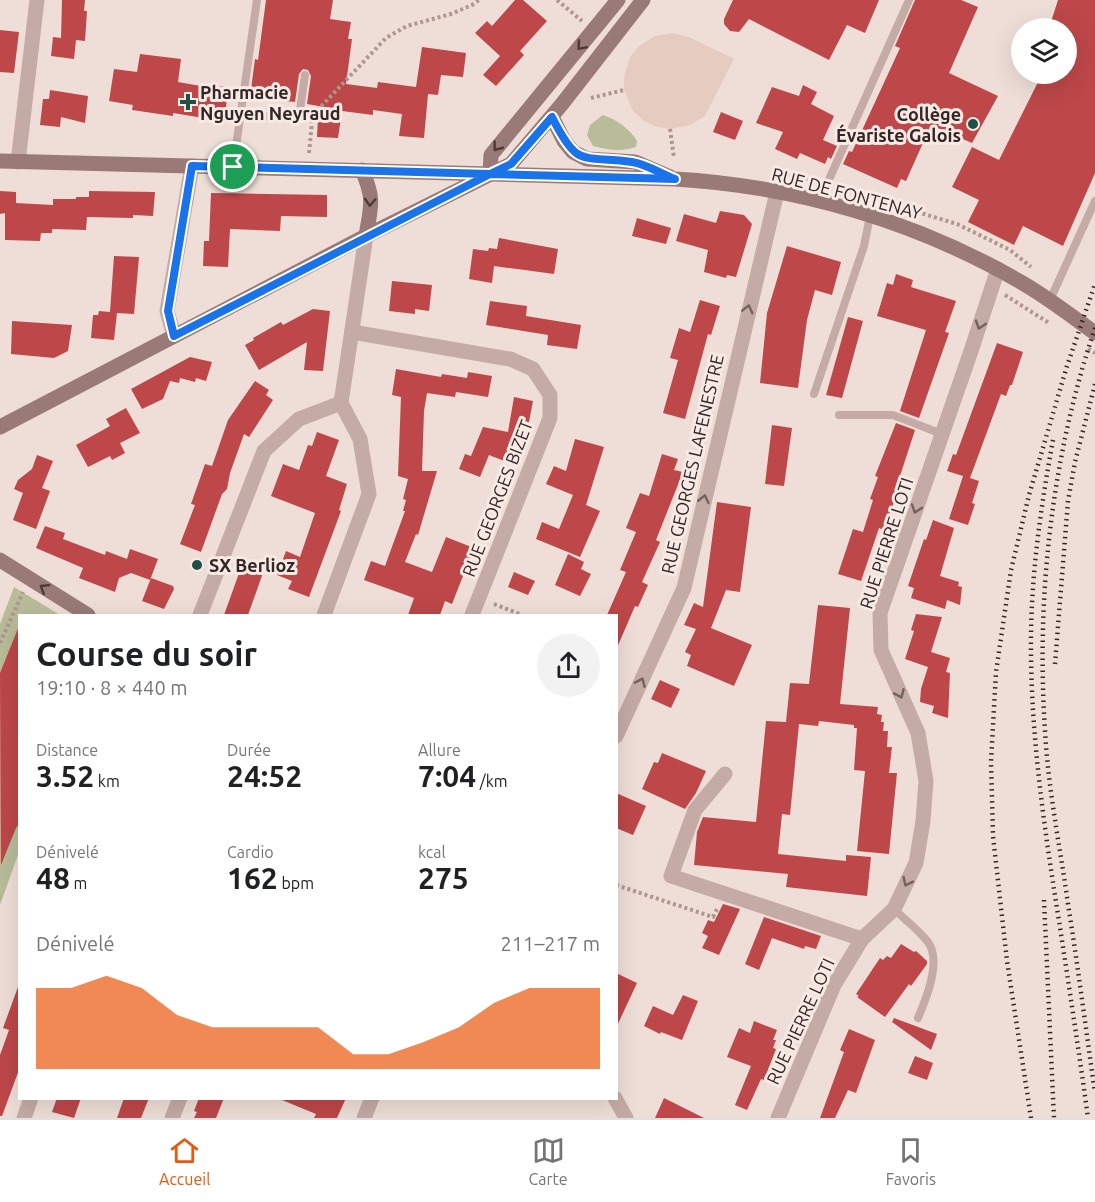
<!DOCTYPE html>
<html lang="fr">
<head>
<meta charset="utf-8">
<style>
	:root { --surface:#fff; --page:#f2f2f2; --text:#202124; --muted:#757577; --line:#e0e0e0; --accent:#ea580c }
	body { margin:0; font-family:Ubuntu,sans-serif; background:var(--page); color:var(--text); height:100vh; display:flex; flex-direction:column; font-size:22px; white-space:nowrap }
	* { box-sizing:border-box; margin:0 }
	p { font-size:20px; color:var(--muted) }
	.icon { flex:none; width:33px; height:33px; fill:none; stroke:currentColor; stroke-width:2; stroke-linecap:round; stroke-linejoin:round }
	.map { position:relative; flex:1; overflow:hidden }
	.side { position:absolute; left:18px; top:614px; width:600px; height:486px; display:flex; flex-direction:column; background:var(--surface); border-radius:0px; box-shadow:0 6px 24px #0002 }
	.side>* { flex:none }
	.tools { position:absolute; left:1011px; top:18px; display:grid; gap:12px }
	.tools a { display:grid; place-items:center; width:66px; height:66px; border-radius:50%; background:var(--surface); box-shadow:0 6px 24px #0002; font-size:30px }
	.pin { position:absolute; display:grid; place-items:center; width:51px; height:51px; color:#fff; margin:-26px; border:3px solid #fff; border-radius:50%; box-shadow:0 2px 6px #0007 }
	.round { display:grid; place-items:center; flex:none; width:63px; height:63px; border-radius:32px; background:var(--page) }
	.head { display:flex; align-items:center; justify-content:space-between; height:102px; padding:0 18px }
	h1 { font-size:33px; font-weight:700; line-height:45px }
	.metrics { display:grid; grid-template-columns:repeat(3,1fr); gap:9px; height:102px; padding:6px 18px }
	.metrics div { display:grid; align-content:center }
	.metrics b { font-size:30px; font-weight:700 }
	.metrics small { font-size:16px; font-weight:400 }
	.metrics p { font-size:16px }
	.chart { height:168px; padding:12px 18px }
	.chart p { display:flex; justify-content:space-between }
	.chart svg { width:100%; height:108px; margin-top:6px; fill:var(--accent); opacity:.7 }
	.menu { display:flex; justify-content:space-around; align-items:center; height:84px; border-top:2px solid var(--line); background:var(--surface); font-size:16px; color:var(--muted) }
	.menu a { display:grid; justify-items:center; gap:3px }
	.menu .selected { color:var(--accent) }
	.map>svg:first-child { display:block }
	.green { fill:#b9bc99 }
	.plaza { fill:#e6cbc0 }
	.building { fill:#bd4749 }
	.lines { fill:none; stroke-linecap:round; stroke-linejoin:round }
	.path { stroke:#b1958f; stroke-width:4; stroke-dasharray:3 3; stroke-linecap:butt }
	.lane { stroke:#c5aba5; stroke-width:8 }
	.street { stroke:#c5aba5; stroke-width:15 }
	.secondary { stroke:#997a77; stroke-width:15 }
	.rail { stroke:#322626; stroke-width:4.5; stroke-dasharray:1.5 4.5; stroke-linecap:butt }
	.oneway { stroke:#4c3b3a }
	.oneway2 { stroke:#74625f }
	.route-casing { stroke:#fff; stroke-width:12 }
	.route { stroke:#1a73e8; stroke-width:8 }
	.poi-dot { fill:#1e5046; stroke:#f7e9e3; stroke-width:2 }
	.labels { text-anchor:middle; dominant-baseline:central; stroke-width:6; stroke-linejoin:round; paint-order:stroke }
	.poi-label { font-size:18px; font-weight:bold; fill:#322626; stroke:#f7e9e3; text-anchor:start }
	.street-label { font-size:18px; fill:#322626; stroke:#f7e9e3 }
</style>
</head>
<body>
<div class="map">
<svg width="1095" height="1118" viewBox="0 0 1095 1118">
	<rect width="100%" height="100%" fill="#efded8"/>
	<!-- green -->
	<g class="green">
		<path d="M603,115C617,120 629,128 637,141L636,147C622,152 607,150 593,146L587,135L590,125Z"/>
		<polygon points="14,587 60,615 20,615 19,852 0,905 0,624"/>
	</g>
	<!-- plaza -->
	<polygon class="plaza" points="673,33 689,37 734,59 705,116 690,125 670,129 657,127 644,121 633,111 624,90 624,77 630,57 639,46 655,36"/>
	<!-- building -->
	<g class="building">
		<polygon points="62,0 85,0 84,11 87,11 85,41 76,40 74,59 51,56 53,37 61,38"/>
		<polygon points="266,0 333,0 330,19 351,22 348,39 352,39 346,84 377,88 378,82 416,87 422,47 466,53 463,77 441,75 438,95 428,94 424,138 399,136 402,114 373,110 373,115 342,111 338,138 317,137 318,117 330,108 307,104 311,76 308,70 303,69 299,74 295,102 250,97 255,59 258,60"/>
		<polygon points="515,0 523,0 547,21 520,51 524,55 496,86 483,75 500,56 475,33 487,21 492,26"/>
		<polygon points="733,0 879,0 865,33 847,25 829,60 749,19 739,32 730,31 724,24 724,19"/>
		<polygon points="915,0 961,0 978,7 949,73 998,96 972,143 931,125 906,181 901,179 897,188 843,164 849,151 852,152 900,48 895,46"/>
		<polygon points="1058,0 1095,0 1095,173 1063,246 1023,226 1014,245 968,222 979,200 952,187 972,147 999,160 1042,74 1066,74 1066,28 1049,28"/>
		<polygon points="0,30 19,32 14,73 0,72"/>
		<polygon points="140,54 181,59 178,82 212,88 212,86 228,87 225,117 216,117 216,120 173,113 173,116 132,110 133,105 109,101 114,69 137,72"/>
		<polygon points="803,85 817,92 811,104 834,116 823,140 837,146 831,159 828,157 825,164 800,153 797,159 775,149 783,132 756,123 772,87 799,96"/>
		<polygon points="50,90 88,96 85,123 61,117 60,127 40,125 43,99 49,99"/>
		<polygon points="721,112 743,121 735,140 713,132"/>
		<polygon points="0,191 16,192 16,203 53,205 53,199 76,199 76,197 89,197 89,191 155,192 153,216 133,215 133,218 87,217 86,230 52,229 52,233 41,233 40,241 5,240 5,213 0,214"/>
		<polygon points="211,193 327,195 327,217 281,216 280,231 230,229 228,267 203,266 204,241 209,241"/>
		<polygon points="720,211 744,215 752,224 736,277 727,275 726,278 704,272 708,250 676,241 684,214 716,223"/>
		<polygon points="637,218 671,228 666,244 632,236"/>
		<polygon points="499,238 558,249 554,274 494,266 492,283 469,279 473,249 488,251 489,248 497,249"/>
		<polygon points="787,246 841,262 832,295 815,290 807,320 798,388 760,383 767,313"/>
		<polygon points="114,256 139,257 134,314 117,313 114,340 91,338 93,315 98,315 99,311 110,312"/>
		<polygon points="896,274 913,280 911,287 956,301 945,332 949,333 919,418 900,411 926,330 877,316 887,283 893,285"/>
		<polygon points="392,281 432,285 429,311 415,309 415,314 389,311"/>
		<polygon points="700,300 720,306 711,335 708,334 685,419 663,413 678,360 670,358 679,328 690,332"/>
		<polygon points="490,301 527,306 526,316 581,325 577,349 547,345 548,335 486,325"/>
		<polygon points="313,309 330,311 323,371 304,370 307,342 259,370 245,345 254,340 253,338 281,322 283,325"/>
		<polygon points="848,317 863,321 842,398 826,395"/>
		<polygon points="12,321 72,325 68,351 54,358 11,354"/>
		<polygon points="997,343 1023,352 1012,385 1010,385 1006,396 1001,394 970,478 979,481 972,503 975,504 968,525 949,519 963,476 947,471 953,454 956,455"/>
		<polygon points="190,357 212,362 206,381 196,378 195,382 180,378 179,383 170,381 163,399 142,409 131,389"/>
		<polygon points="396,369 441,377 442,374 467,378 468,372 492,376 488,397 456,392 455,397 427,393 424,411 422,471 437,471 418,535 416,534 405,562 432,572 446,537 474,548 452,604 445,601 440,615 408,615 414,598 364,580 371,561 385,566 405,511 403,511 406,500 403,499 408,479 398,476 401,397 392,395"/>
		<polygon points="255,381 269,390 266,395 273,400 249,437 244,434 230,473 227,489 222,494 201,552 180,544 195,505 191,504 205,464 212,466 228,420"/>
		<polygon points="514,397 533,401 528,427 523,425 507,462 489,455 480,477 459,469 465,454 471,456 483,427 508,432"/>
		<polygon points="126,408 140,433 120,443 125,453 112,460 110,456 88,467 76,445 110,426 106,419"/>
		<polygon points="896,423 915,430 899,479 902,480 884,530 879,528 861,581 838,574 853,529 863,532 873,500 870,499 878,477 875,476"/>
		<polygon points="772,425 792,428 784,486 765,484"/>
		<polygon points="317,432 339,440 326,476 347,484 339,510 341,511 309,597 288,589 292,581 277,575 286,551 300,557 315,513 271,496 283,464 299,470 308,445 312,446"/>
		<polygon points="575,439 604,447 586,505 600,511 580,557 536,539 542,522 559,529 573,495 546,484 554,466 566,471"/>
		<polygon points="662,454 678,459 674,470 683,472 656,540 660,542 642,582 648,585 638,607 635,606 616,650 616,615 607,615 626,572 620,570 636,532 626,528 640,493 649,496"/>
		<polygon points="37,455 53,461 42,488 50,491 36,529 13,520 23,493 14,489 18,480 32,469"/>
		<polygon points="717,502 751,507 740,592 726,590 711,628 752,645 734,686 687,666 691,655 685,652 696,629 684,625 694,603 703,607"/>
		<polygon points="933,520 954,528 940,576 959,582 958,586 962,587 960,605 947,600 945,609 911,598 914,588 908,586 924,539 926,540"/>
		<polygon points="45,526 65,533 63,539 105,555 106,551 127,559 130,549 158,559 150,580 131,573 119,578 115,592 79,578 83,568 36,548"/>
		<polygon points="568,554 584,562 581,569 591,574 580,596 555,585"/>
		<polygon points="243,562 264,570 248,615 224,615"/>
		<polygon points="514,572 535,581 528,595 508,587"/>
		<polygon points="151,578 173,586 174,589 164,609 142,601"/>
		<polygon points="818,605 850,608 840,704 878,707 877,714 882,715 881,722 884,722 883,731 888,731 887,747 892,747 889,773 897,773 889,854 857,851 865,771 854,770 857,728 854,728 854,725 819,721 818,726 799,724 790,815 782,814 778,854 846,861 846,855 871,857 867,896 786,887 788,874 694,865 697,832 703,817 756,822 766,721 786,722 790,683 809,684"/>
		<polygon points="916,614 942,617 931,652 950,658 946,672 950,673 948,718 932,713 934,706 920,702 921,689 928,667 905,659 914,631 911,630"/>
		<polygon points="19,626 20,823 16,828 1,865 0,673"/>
		<polygon points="660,680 680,689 671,708 651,699"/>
		<polygon points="662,753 706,771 696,793 685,809 642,789 654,762 658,763"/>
		<polygon points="616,793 646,806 633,835 616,828"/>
		<polygon points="723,904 740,909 719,955 702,948 708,936 702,933 708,920 714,922"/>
		<polygon points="764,917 821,936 816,949 805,946 804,949 772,938 759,970 745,964"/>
		<polygon points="901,944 914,952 916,951 927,961 927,964 911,986 909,984 885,1017 857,997 859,996 856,994 880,958 883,960 887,956 891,958"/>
		<polygon points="616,973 637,983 616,1028"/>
		<polygon points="18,987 20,988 20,1067 2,1116 0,1116 0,1055 9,1030 3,1028"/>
		<polygon points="683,995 698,1001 682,1040 661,1032 660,1034 644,1026 653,1006 673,1015"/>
		<polygon points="894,1018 937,1034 931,1050 892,1022"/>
		<polygon points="754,1021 777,1030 773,1040 776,1040 773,1048 776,1049 764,1080 761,1079 747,1110 735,1105 751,1066 727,1057 739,1028 750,1033"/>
		<polygon points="849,1029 875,1040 856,1093 848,1090 835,1118 820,1118 844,1052 840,1050"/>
		<polygon points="915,1056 933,1063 927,1080 908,1073"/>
		<polygon points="57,1098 81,1098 74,1118 52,1112"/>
		<polygon points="124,1098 149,1098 141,1118 117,1118"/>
		<polygon points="199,1098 224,1098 216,1118 194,1118 197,1112 194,1111"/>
		<polygon points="277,1098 346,1098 337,1118 314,1118 316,1114"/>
		<polygon points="664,1098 704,1118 655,1118"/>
	</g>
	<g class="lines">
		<!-- path -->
		<g class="path">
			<polyline points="557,0 582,21"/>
			<polyline points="591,98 624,90"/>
			<polyline points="313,115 386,38 407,26 451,14 472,5 479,0"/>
			<polyline points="670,129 674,158"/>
			<polyline points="309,153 312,122"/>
			<polyline points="781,174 809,179"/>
			<polyline points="911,210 957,224 1010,250 1031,267"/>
			<polyline points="1005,295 1049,323"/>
			<polyline points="1088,349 1095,353"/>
			<polyline points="494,604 522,615"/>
			<polyline points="0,643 23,592"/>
			<polyline points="616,885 713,917 718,907"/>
		</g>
		<!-- lane -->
		<g class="lane">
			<polyline points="240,116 299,117 305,75"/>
			<polyline points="233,167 257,0"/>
			<polyline points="819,202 909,0"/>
			<polyline points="1050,300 1095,201"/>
			<polyline points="814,394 864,246 870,216"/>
			<polyline points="839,415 893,415 942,434"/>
			<path d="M894,909C904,919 919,930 928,942C942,961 926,999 918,1018"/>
		</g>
		<!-- street -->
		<g class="street">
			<polyline points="18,162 37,0"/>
			<polyline points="352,332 510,359 533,369 550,395 550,418 472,615"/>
			<polyline points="174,336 167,311 192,166"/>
			<polyline points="200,615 264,451 299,419 341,403"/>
			<polyline points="324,615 369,494 360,439 341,403 366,236"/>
			<polyline points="616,736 684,588 777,192"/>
			<polyline points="725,774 695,810 671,876 862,939"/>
			<polyline points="615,1098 626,1118"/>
			<polyline points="24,1118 31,1098"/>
			<polyline points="172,1118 180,1098"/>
			<polyline points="364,1118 372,1098"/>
			<polyline points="778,1118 834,985 862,939 894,909 916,863 923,821 926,781 918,733 881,650 880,613 971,351 998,269"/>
		</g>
		<!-- secondary -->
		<g class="secondary">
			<polyline points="552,117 564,141 573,152 587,159 635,162 670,177"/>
			<path d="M0,161L675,179C796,186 915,221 1019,281C1046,296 1070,315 1095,333"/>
			<path d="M362,170C375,200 371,205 366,236"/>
			<polyline points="490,174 491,155 618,0"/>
			<polyline points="0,427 366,236 511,164 562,104 643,0"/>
			<polyline points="0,560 88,615"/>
		</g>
		<!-- rail -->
		<g class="rail">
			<path d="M1095,328C1052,455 1036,596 1045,730C1048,789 1060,846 1068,904C1078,967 1086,1030 1095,1093"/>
			<path d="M1053,440C1040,511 1030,582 1031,655C1032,745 1045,833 1059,921C1069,986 1079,1052 1088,1118"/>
			<polyline points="1055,664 1068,501 1075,462 1095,384"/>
			<polyline points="1044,900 1054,1118"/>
			<polyline points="1031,1118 1007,961 993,836 991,762 996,672 1011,570 1029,495 1067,366 1095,284"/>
		</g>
	</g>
	<!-- one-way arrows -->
	<defs><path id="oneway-chevron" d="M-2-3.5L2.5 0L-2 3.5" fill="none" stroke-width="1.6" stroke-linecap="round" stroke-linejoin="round" transform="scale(1.5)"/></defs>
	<g class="oneway">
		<use href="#oneway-chevron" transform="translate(581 46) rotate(131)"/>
		<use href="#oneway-chevron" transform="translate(497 147) rotate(127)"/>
		<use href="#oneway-chevron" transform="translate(370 202) rotate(93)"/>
		<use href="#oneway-chevron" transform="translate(44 588) rotate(-148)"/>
	</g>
	<g class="oneway2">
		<use href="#oneway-chevron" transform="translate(748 309) rotate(-76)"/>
		<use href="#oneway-chevron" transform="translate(980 325) rotate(108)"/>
		<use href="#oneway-chevron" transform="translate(704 499) rotate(-77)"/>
		<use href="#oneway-chevron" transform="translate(916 509) rotate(109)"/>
		<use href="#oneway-chevron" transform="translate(641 682) rotate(-66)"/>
		<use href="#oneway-chevron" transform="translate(900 694) rotate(66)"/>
		<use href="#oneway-chevron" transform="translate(907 882) rotate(116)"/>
	</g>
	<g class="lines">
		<!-- route casing -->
		<g class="route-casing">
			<path id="route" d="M233,167L192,166L168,311L174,336L490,174L675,179C662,174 646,164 632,162C581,155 578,169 552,117L511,164L490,174L233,167"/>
		</g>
		<!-- route -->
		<use href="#route" class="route"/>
	</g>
	<!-- markers -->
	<g class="poi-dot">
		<path d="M185 93h6v6h6v6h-6v6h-6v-6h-6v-6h6z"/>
		<circle cx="973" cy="124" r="6"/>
		<circle cx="197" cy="565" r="6"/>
	</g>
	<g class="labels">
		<!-- poi labels -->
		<g class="poi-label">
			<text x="200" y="92">Pharmacie<tspan x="200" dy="21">Nguyen Neyraud</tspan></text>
			<text x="961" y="114" text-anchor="end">Collège<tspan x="961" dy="21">Évariste Galois</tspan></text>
			<text x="209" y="565">SX Berlioz</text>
		</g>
		<!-- street labels -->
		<g class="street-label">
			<text transform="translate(847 193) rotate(15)">RUE DE FONTENAY</text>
			<text transform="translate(692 464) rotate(-77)">RUE GEORGES LAFENESTRE</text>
			<text transform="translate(497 498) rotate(-69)">RUE GEORGES BIZET</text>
			<text transform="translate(886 543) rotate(-72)">RUE PIERRE LOTI</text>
			<text transform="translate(800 1021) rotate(-65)">RUE PIERRE LOTI</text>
		</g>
	</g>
</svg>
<div class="tools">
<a><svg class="icon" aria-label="layers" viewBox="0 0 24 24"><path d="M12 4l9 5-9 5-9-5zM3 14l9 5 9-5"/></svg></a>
</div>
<div class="pin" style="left:233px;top:167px;background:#1e9e55"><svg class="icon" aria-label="arrive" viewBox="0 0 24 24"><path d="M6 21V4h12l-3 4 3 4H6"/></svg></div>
<section class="side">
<div class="head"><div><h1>Course du soir</h1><p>19:10 · 8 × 440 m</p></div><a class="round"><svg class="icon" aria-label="share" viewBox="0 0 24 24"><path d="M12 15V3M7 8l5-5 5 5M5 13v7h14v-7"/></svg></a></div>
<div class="metrics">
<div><p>Distance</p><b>3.52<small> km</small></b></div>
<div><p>Durée</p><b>24:52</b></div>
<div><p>Allure</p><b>7:04<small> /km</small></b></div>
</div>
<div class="metrics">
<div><p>Dénivelé</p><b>48<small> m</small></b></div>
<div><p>Cardio</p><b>162<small> bpm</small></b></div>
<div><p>kcal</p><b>275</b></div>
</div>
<div class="chart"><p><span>Dénivelé</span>211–217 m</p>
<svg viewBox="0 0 160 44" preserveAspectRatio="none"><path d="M0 44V11L10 11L20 6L30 11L40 22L50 27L60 27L70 27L80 27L90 38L100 38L110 33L120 27L130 17L140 11L150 11L160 11V44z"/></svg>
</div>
</section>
</div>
<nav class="menu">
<a class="selected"><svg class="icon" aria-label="home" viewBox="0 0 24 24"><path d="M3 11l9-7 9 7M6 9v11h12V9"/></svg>Accueil</a>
<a><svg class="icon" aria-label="map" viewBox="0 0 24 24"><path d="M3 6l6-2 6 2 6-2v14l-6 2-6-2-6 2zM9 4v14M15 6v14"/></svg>Carte</a>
<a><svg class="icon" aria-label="saved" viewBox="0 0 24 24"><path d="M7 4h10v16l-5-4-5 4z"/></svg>Favoris</a>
</nav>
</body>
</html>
